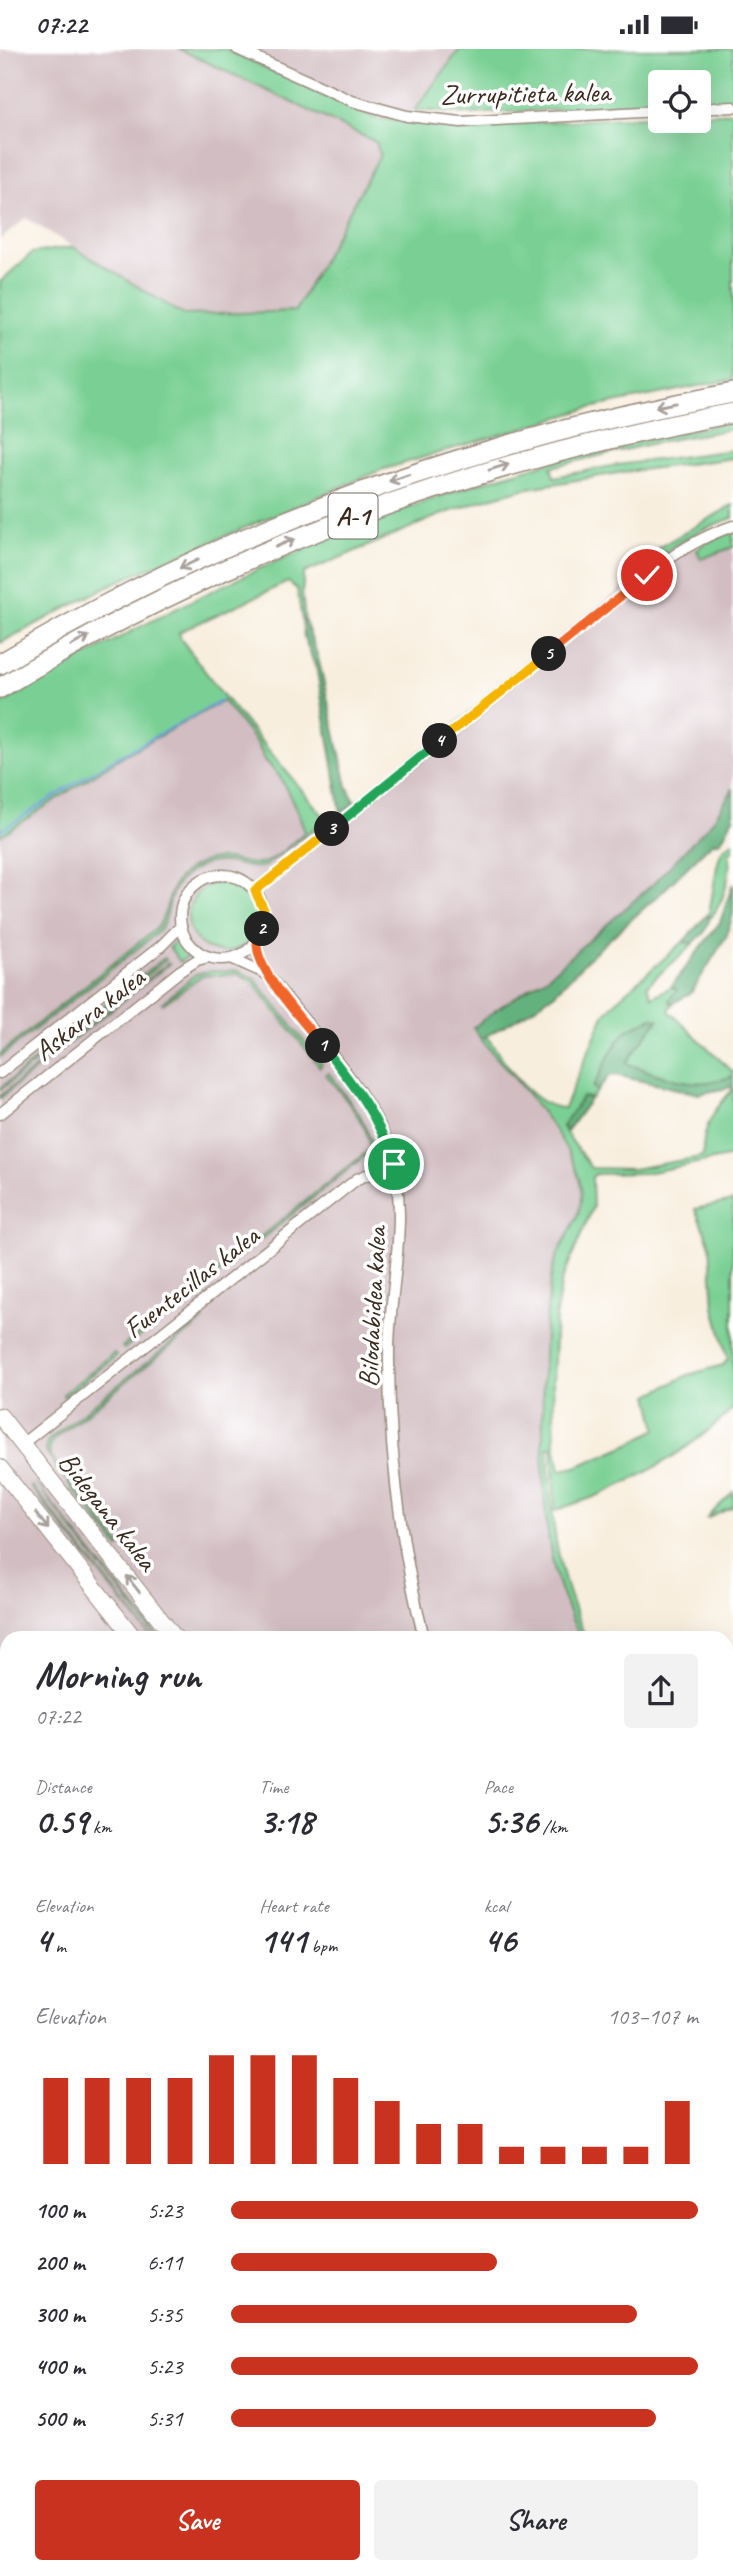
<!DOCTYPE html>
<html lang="en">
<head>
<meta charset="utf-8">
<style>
	:root { --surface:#fff; --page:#f2f2f3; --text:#2b2b33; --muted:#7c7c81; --accent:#c8321e }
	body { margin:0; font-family:Caveat,sans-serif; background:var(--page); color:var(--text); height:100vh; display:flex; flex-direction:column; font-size:26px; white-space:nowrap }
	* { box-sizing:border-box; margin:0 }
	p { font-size:23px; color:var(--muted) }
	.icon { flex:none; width:38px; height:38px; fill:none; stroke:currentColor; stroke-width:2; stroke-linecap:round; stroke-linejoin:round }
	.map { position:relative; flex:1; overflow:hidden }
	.panel { position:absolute; left:0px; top:1582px; width:733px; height:943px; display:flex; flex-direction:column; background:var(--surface); border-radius:21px 21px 0 0; box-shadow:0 7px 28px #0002 }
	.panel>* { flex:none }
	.buttons { position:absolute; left:648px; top:21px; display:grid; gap:14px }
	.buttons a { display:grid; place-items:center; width:63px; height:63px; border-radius:7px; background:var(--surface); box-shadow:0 7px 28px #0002; font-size:35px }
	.pin { position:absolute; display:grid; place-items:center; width:60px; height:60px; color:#fff; margin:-30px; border:4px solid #fff; border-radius:50%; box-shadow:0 2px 7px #0007 }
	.km { position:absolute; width:35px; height:35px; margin:-18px; border-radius:50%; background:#222; color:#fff; font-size:19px; line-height:35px; text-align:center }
	.round { display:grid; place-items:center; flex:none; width:74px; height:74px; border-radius:7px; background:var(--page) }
	.head { display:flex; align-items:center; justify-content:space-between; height:119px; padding:0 35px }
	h1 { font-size:38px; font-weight:600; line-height:52px }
	.stats { display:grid; grid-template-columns:repeat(3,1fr); gap:10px; height:119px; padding:7px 35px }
	.stats div { display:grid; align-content:center }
	.stats b { font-size:35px; font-weight:600 }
	.stats small { font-size:19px; font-weight:400 }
	.stats p { font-size:19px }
	.chart { height:196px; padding:14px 35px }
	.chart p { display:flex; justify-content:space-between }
	.chart svg { width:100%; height:126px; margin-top:7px; stroke:var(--accent); stroke-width:6 }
	.button { display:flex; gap:14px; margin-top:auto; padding:14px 35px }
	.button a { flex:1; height:80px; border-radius:7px; background:var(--accent); color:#fff; font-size:28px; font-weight:600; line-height:80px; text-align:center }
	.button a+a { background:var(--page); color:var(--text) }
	ul { padding:0 35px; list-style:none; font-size:23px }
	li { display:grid; grid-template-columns:112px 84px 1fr; align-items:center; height:52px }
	li i { height:18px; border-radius:9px; background:var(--accent) }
	.status { display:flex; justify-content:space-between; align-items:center; height:49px; padding:0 35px; background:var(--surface); direction:ltr }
	.status svg { height:19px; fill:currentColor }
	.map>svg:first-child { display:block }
	.industrial { fill:#d2bec2 }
	.green { fill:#7ad094; stroke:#5a7d59; stroke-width:2 }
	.forest { fill:#63b27e; stroke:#4f6e4e; stroke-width:2 }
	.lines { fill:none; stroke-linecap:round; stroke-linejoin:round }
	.stream { stroke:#6a9dd5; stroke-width:2.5 }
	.street-casing { stroke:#9a8c7e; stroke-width:13 }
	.secondary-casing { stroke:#9a8c7e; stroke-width:18 }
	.highway-casing { stroke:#9a8c7e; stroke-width:22 }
	.street { stroke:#fff; stroke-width:10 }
	.secondary { stroke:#fff; stroke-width:16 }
	.highway { stroke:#fff; stroke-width:19 }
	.rail { stroke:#3b2a1e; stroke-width:2.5; stroke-dasharray:10 5; stroke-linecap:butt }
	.oneway { stroke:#a79f9a }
	.split-1-casing { stroke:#fff; stroke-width:14 }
	.split-2-casing { stroke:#fff; stroke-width:14 }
	.split-3-casing { stroke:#fff; stroke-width:14 }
	.split-4-casing { stroke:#fff; stroke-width:14 }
	.split-5-casing { stroke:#fff; stroke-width:14 }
	.split-6-casing { stroke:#fff; stroke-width:14 }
	.split-1 { stroke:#22a559; stroke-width:9 }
	.split-2 { stroke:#f0652b; stroke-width:9 }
	.split-3 { stroke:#f5b400; stroke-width:9 }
	.split-4 { stroke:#22a559; stroke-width:9 }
	.split-5 { stroke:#f5b400; stroke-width:9 }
	.split-6 { stroke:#f0652b; stroke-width:9 }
	.labels { text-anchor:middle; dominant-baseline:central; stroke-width:7; stroke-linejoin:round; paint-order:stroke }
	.shield { fill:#fff; stroke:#766a62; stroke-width:2 }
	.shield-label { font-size:26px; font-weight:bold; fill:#3b2a1e }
	.street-label { font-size:28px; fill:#3b2a1e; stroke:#fff }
</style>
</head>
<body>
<div class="status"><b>07:22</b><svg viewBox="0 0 49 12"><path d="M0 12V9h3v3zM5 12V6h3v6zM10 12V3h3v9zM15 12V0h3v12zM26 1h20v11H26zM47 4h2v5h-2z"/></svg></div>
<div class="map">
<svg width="733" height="2524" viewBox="0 0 733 2524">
	<rect width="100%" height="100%" fill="#fff"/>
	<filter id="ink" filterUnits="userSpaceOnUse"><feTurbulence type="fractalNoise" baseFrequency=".0143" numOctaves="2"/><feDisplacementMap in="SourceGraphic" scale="14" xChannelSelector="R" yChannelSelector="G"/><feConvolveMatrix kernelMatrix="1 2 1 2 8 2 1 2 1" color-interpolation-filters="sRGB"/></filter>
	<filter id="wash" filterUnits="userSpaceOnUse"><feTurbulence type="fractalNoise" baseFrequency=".00686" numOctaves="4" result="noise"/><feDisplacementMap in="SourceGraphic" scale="28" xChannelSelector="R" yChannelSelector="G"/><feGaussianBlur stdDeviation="1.57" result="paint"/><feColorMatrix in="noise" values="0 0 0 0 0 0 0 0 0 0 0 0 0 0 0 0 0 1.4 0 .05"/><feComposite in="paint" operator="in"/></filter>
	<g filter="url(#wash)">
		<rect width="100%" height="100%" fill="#f8eede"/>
		<!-- industrial -->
		<g class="industrial">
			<polygon points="0,0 460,0 380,106 295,262 184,266 26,169 0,191"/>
			<polygon points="689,487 702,510 733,498 733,740 712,773 653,835 547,928 497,960 473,979 538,1058 568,1105 580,1135 580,1162 553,1218 546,1261 542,1327 544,1462 553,1516 562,1547 580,1589 7,1589 7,2139 0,2136 0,787 126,705 227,651 329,774 601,557 662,503"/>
			<polygon points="0,2503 7,2506 7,2518 33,2518 45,2524 0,2524"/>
		</g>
		<!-- green -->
		<g class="green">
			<polygon points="179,0 225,0 375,69 449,78 660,67 660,72 698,72 698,65 733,63 733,330 590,359 381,421 112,535 0,594 0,233 32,204 73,198 184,266 295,262 380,106 376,93"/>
			<polygon points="460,0 733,0 733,51 698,53 698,33 660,33 660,55 470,65 415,61"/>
			<path d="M733,373V380L663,392L551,418L554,428L617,416L733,401V409L618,424L523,440L490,449L440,466L304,524L302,544L305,572L302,571L297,540L288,533L179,583L181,590L222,645L329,774L321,781L317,777L265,817C248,822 234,811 217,813C200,814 180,827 173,843C167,857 169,871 158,883L0,1008V1005L157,879C169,864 166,844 179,829C191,816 211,807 228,810C241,812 253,818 266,813C280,808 293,792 305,783L298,763L280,728L265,711L257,694L223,652L126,705L0,787V656C183,547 380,456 587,403C635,391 685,383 733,373Z"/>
			<path d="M733,456V469C689,483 660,504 627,534L661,497Z"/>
			<polygon points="733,482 733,498 701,510 697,501 703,495"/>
			<path d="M733,793V803H729C732,823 724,854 710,869L708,866C714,847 714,820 721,804C723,799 728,796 733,793Z"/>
			<circle cx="223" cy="868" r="35"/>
			<polygon points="178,891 190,905 180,913 169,898"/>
			<path d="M683,893L693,894C680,910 662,921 647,937L652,948L671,938L678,939L669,951L672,955L669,962L733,1023V1027C694,1043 663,1027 626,1014L658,971L652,969C645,975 634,976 628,981C612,995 603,1020 593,1038L597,1042L591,1049H582L562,1078L591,1119L633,1120L695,1109L703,1107C702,1078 713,1062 733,1040V1107L646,1124L596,1125L592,1128L593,1158L562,1231L556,1264L553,1333L555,1395L560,1421L576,1418L629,1395L657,1380L649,1346L688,1326L723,1316L728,1310L714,1258L710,1196L695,1160L733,1152V1360C695,1396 649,1425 601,1445C586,1452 570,1455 555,1462L552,1398H548C551,1471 555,1521 586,1589H580C570,1565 558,1540 553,1514C544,1472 543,1430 543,1387C542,1332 543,1278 552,1223C558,1191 588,1169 580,1134C569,1086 512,1028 481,990L486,987C506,1012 529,1058 564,1059L604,966L620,948Z"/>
			<polygon points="164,909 166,911 0,1041 0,1039"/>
			<polygon points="168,914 169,915 0,1049 0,1047"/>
			<polygon points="211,922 238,922 254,929 322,1015 320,1018 252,932 238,925 202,927 163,955 162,954 195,926"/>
			<path d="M329,1024L360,1066L373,1095L370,1103L197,1242L195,1240L368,1102C376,1083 339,1042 326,1026Z"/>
			<polygon points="186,1247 188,1249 124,1300 122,1298"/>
			<path d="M203,1269L204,1271L53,1391C43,1406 57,1416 67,1428L65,1430L46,1403L47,1393L51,1389Z"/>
			<polygon points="114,1304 116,1307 64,1348 63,1345"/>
			<polygon points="70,1432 121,1497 119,1499 68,1434"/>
			<polygon points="36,1434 159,1589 157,1589"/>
			<polygon points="32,1437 152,1589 31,1438"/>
			<polygon points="733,1443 733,1458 706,1470"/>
			<polygon points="0,2136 7,2139 7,2186 0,2183"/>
		</g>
		<!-- forest -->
		<g class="forest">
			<polygon points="302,571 305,572 318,608 347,737 355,754 341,764 317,622 304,588"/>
			<polygon points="733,740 733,769 721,792 712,794 662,843 594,904 555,944 528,963 481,990 473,979 497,960 547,928 653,835 712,773"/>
			<polygon points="733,835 733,864 727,886 691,944 672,955 669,951 677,940 671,938 720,873"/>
			<polygon points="707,866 710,869 704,884 693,894 683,893"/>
			<path d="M652,969L658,970L626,1014C663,1028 694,1042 733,1027V1040L732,1038L699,1045L615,1026L609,1027L597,1042L593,1039C603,1020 612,996 628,981C634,976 645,975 652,969Z"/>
			<polygon points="582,1048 591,1049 567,1082 562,1078"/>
		</g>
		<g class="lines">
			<!-- stream -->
			<polyline class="stream" points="0,782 112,711 221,652"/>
		</g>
	</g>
	<g filter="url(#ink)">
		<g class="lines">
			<!-- street casing -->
			<g class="street-casing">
				<g id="street">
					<polyline points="237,0 352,52 407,67 461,73 660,62"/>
					<polyline points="698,60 733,58"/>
					<circle cx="222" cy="868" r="42"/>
					<path d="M255,842L647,526C674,505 700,488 733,477"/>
					<path d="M257,892L259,908L267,925C305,975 369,1040 389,1099C411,1165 390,1232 389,1299C388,1398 400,1494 424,1589"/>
					<polyline points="231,909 267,925"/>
					<polyline points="0,1024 161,897 181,877"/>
					<polyline points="0,1065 180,922 197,911 209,908"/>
					<polyline points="22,1395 357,1130 394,1115"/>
				</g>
			</g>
			<!-- secondary casing -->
			<g class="secondary-casing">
				<g id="secondary">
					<polyline points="0,1367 175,1589"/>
					<polyline points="0,1419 134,1589"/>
					<polyline points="511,2518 511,2524"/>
				</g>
			</g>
			<!-- highway casing -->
			<g class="highway-casing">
				<g id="highway">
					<path d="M0,615C226,479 474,391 733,344"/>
					<path d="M0,639C230,500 470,413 733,364"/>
				</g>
			</g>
			<!-- street -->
			<use href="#street" class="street"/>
			<!-- secondary -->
			<use href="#secondary" class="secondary"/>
			<!-- highway -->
			<use href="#highway" class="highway"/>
			<!-- rail -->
			<g class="rail">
				<polyline points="0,2200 7,2203"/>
				<polyline points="726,2495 733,2498"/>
			</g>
		</g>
		<!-- one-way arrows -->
		<defs><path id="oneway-shaft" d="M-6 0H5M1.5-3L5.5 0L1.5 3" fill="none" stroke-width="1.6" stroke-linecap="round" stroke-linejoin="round" transform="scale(1.75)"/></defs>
		<g class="oneway">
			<use href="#oneway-shaft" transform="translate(666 356) rotate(169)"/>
			<use href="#oneway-shaft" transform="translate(499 418) rotate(-17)"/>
			<use href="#oneway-shaft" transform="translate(399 429) rotate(161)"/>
			<use href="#oneway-shaft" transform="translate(285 494) rotate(-23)"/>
			<use href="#oneway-shaft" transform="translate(189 515) rotate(155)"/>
			<use href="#oneway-shaft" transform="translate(80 592) rotate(-29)"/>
			<use href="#oneway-shaft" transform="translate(42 1472) rotate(52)"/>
			<use href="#oneway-shaft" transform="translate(133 1535) rotate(-128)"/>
		</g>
	</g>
	<g class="lines" filter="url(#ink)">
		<!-- split-1 casing -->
		<g class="split-1-casing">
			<path id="split-1" d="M323,997C354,1036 379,1068 394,1115"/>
		</g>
		<!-- split-2 casing -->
		<g class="split-2-casing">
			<path id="split-2" d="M262,880C260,885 257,890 257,895C257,924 305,974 323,997"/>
		</g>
		<!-- split-3 casing -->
		<g class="split-3-casing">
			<polyline id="split-3" points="262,880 264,861 255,842 332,780"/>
		</g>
		<!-- split-4 casing -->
		<g class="split-4-casing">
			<polyline id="split-4" points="332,780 440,692"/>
		</g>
		<!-- split-5 casing -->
		<g class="split-5-casing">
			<polyline id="split-5" points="440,692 549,605"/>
		</g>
		<!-- split-6 casing -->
		<g class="split-6-casing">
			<polyline id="split-6" points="549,605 647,526"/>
		</g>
		<!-- split-1 -->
		<use href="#split-1" class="split-1"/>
		<!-- split-2 -->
		<use href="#split-2" class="split-2"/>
		<!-- split-3 -->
		<use href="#split-3" class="split-3"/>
		<!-- split-4 -->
		<use href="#split-4" class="split-4"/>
		<!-- split-5 -->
		<use href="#split-5" class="split-5"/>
		<!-- split-6 -->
		<use href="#split-6" class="split-6"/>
	</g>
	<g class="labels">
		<!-- shield labels -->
		<rect class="shield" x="328.5" y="444.5" width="49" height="45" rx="5"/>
		<g class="shield-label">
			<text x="353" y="467">A-1</text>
		</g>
		<!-- street labels -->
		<g class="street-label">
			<text transform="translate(525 44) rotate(-1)">Zurrupitieta kalea</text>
			<text transform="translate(89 965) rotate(-38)">Askarra kalea</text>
			<text transform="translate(191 1233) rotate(-38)">Fuentecillas kalea</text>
			<text transform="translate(372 1258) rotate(-87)">Bilodabidea kalea</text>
			<text transform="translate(108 1462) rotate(52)">Bidegana kalea</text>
		</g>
	</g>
</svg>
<div class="buttons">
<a><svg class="icon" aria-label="locate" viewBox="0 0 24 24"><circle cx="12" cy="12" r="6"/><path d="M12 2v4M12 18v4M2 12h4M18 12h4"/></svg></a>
</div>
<div class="pin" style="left:394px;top:1115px;background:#1e9e55"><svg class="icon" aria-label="arrive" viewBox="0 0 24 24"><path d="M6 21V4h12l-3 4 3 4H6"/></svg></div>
<div class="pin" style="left:647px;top:526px;background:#d93025"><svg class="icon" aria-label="check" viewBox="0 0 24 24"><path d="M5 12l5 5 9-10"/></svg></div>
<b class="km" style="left:323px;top:997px">1</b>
<b class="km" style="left:262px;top:880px">2</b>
<b class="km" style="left:332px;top:780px">3</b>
<b class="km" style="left:440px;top:692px">4</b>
<b class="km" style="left:549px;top:605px">5</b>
<section class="panel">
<div class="head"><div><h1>Morning run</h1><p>07:22</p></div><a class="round"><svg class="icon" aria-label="share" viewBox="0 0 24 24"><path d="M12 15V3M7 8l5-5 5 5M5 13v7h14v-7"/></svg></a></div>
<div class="stats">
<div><p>Distance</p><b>0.59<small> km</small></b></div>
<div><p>Time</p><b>3:18</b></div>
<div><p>Pace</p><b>5:36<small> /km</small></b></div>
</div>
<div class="stats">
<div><p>Elevation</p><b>4<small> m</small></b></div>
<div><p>Heart rate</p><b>141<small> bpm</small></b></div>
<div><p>kcal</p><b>46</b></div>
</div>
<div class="chart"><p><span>Elevation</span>103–107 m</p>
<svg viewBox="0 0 160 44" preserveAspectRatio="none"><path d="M5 44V14M15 44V14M25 44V14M35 44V14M45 44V6M55 44V6M65 44V6M75 44V14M85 44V22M95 44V30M105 44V30M115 44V38M125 44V38M135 44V38M145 44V38M155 44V22"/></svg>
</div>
<ul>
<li><b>100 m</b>5:23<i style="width:100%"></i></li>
<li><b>200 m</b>6:11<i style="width:57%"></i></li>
<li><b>300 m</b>5:35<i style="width:87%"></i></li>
<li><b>400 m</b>5:23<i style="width:100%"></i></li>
<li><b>500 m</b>5:31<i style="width:91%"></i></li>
</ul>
<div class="button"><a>Save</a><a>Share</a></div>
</section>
</div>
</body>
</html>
